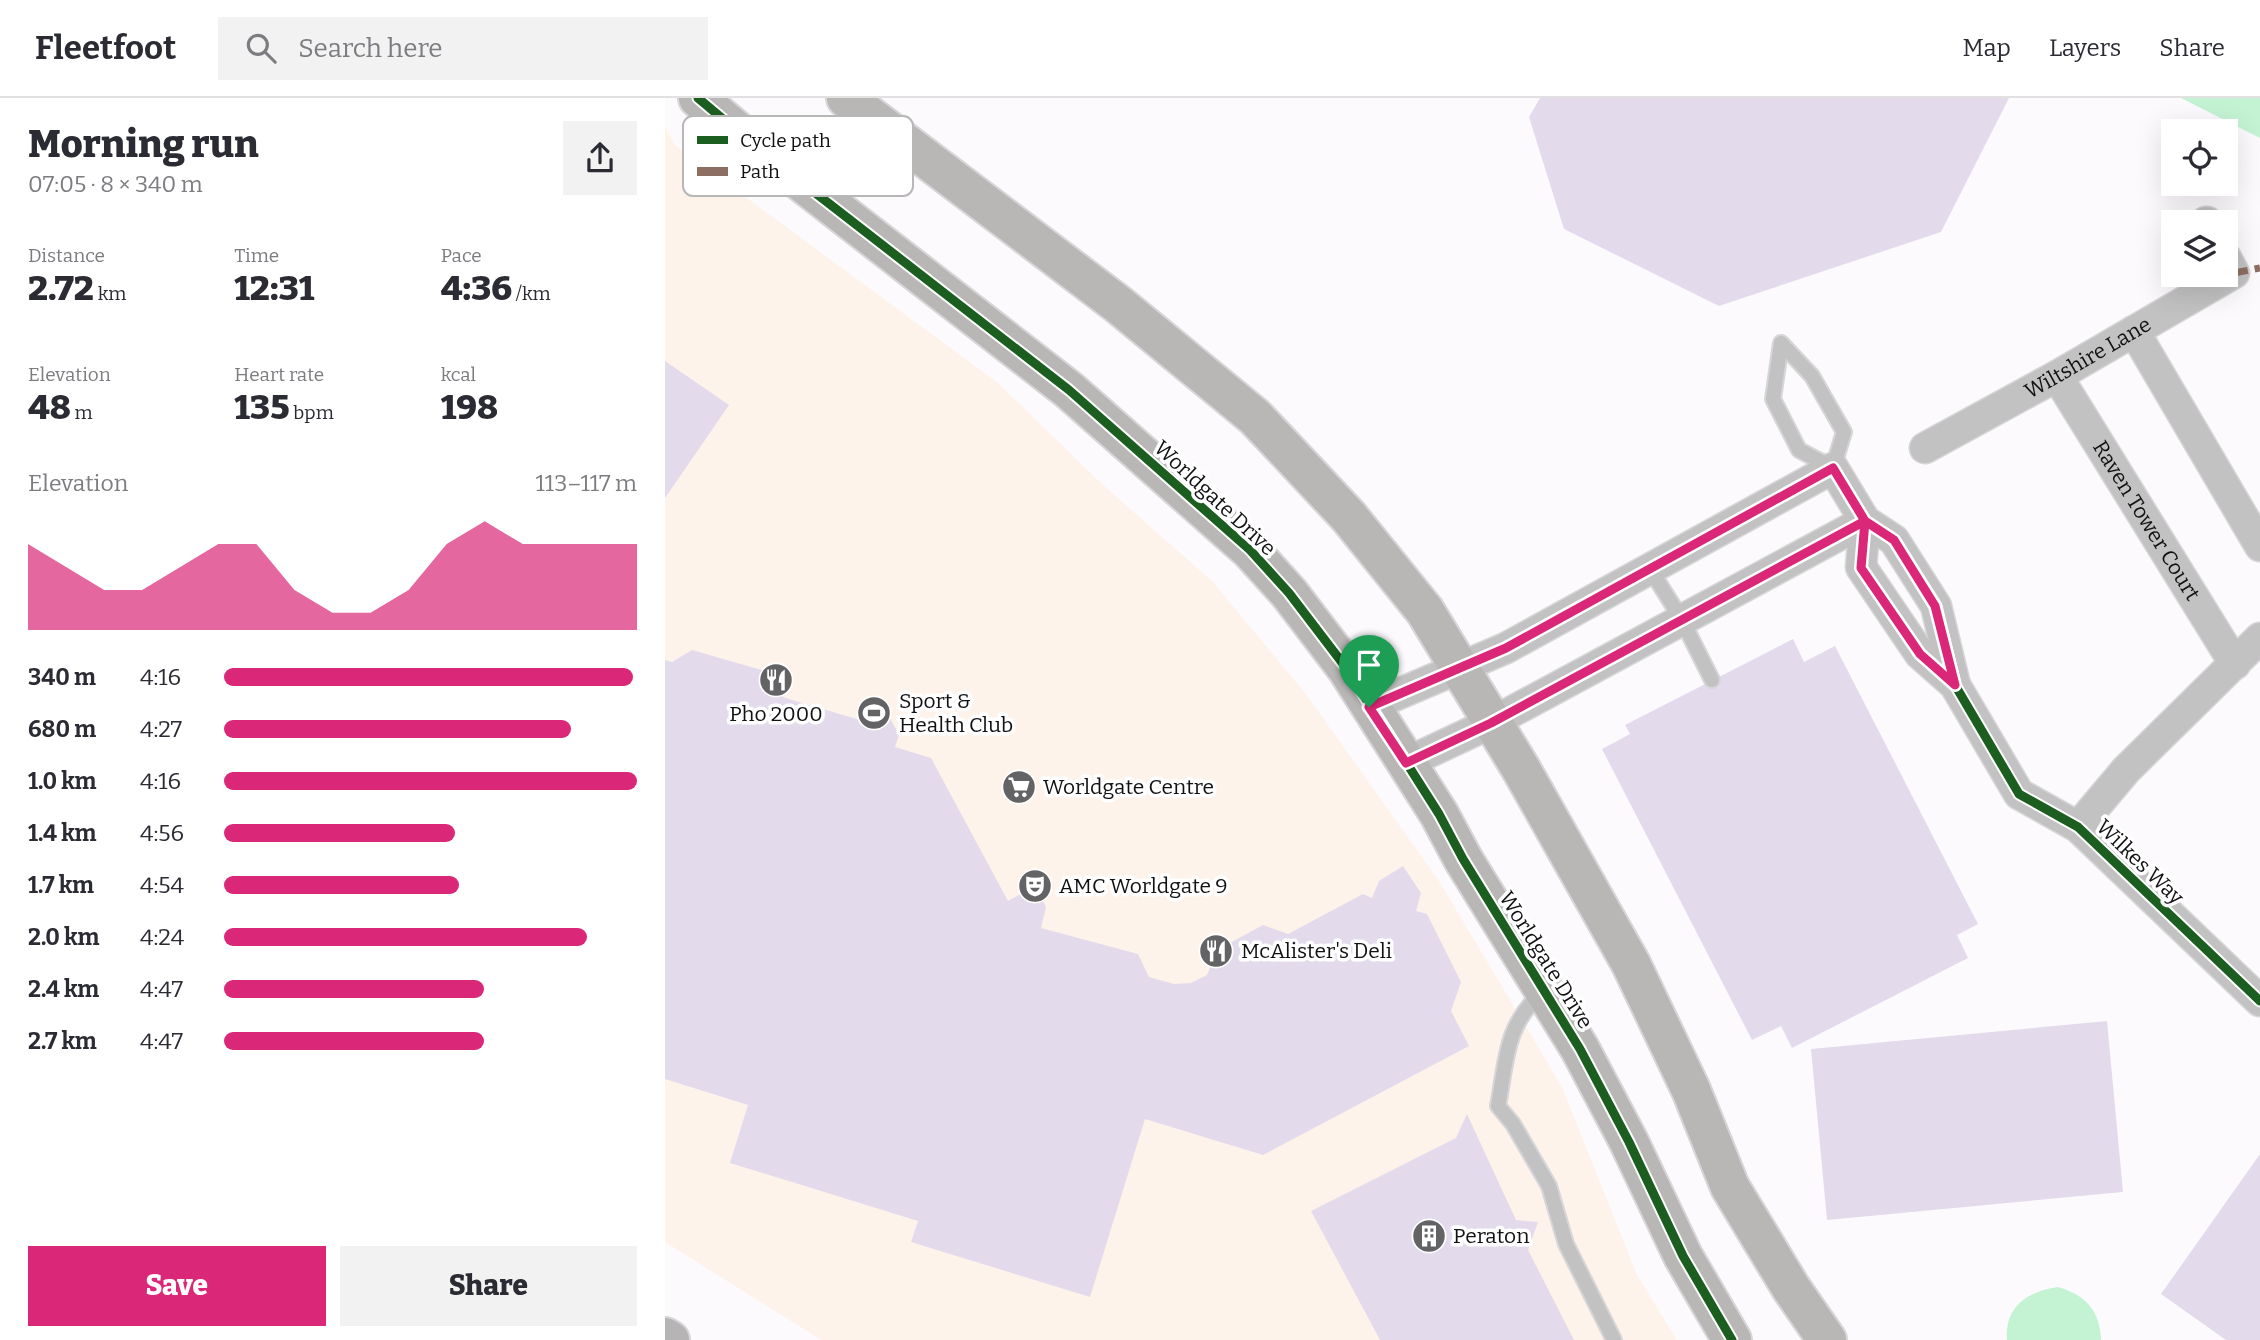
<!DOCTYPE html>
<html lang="en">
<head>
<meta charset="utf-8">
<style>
	:root { --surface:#fff; --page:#f2f2f3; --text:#2b2b33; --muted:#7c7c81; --line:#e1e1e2; --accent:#db2777 }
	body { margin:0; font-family:Bitter,serif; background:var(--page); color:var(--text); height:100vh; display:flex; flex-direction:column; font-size:26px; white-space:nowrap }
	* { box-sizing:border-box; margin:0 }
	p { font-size:23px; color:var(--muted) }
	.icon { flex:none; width:38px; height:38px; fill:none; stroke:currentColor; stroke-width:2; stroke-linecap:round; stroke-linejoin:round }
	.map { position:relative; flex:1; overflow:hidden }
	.sheet { display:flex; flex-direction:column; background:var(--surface); width:665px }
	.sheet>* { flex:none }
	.fabs { position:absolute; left:1496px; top:21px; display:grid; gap:14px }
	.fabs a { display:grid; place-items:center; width:77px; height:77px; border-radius:0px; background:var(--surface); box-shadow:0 7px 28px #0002; font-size:35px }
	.pin { position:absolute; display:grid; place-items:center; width:60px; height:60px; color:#fff; margin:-72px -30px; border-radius:50% 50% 50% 0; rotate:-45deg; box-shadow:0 0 7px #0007 }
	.pin .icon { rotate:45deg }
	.round { display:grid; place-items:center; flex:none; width:74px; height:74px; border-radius:0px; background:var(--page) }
	.headline { display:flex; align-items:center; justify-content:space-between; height:119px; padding:0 28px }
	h1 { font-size:38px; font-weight:800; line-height:52px }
	.figures { display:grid; grid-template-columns:repeat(3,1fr); gap:10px; height:119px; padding:7px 28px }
	.figures div { display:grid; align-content:center }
	.figures b { font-size:35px; font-weight:800 }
	.figures small { font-size:19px; font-weight:400 }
	.figures p { font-size:19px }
	.chart { height:196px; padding:14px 28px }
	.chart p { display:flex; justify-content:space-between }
	.chart svg { width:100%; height:126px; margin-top:7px; fill:var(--accent); opacity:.7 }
	.button { display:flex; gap:14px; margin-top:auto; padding:14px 28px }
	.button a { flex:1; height:80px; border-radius:0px; background:var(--accent); color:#fff; font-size:28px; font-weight:800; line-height:80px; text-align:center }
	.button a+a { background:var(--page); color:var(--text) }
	ul { padding:0 28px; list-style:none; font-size:23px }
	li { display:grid; grid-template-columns:112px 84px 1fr; align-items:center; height:52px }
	li i { height:18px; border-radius:9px; background:var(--accent) }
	header { display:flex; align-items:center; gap:42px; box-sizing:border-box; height:98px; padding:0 35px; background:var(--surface); border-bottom:2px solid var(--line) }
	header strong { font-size:33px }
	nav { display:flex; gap:38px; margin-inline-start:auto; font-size:24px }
	.search { width:490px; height:63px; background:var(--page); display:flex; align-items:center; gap:18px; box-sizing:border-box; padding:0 24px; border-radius:0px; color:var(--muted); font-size:26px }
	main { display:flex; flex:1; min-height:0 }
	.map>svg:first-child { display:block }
	.commercial { fill:#fdf3eb }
	.green { fill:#c4f3d4 }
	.building { fill:#e3dbec }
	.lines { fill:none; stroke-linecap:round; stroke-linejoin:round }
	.lane-casing { stroke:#d6d5d7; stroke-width:18 }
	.street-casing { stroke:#d6d5d7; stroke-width:33 }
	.secondary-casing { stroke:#d6d5d7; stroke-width:42 }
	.highway-casing { stroke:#d6d5d7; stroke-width:42 }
	.lane { stroke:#c3c2c2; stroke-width:14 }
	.street { stroke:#c3c2c2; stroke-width:30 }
	.secondary { stroke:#b8b7b6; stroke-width:38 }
	.highway { stroke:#b6b4b5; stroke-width:38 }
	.quiet { stroke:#8d6e63; stroke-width:7; stroke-dasharray:14 7; stroke-linecap:butt }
	.cycleway-casing { stroke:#fff; stroke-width:13 }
	.cycleway { stroke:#1b5e20; stroke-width:9 }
	.route-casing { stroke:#fff; stroke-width:14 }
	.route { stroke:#db2777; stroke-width:9 }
	.labels { text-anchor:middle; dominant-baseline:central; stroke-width:7; stroke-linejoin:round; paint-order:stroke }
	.street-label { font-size:21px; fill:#111012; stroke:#fff }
	.poi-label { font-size:21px; fill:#111012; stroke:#fff; text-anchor:start }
	.key { fill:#fff; stroke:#b8b7b8; stroke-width:2 }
	.key-label { font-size:19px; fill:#111012 }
</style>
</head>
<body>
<header>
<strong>Fleetfoot</strong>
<div class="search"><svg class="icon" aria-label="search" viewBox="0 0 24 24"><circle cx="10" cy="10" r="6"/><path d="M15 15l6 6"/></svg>Search here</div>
<nav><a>Map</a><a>Layers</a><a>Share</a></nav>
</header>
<main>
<section class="sheet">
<div class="headline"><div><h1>Morning run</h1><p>07:05 · 8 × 340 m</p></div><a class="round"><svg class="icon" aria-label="share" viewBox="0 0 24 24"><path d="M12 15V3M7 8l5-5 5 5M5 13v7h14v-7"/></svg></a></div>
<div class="figures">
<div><p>Distance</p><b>2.72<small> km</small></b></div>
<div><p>Time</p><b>12:31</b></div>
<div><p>Pace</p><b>4:36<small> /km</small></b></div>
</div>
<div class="figures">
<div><p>Elevation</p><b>48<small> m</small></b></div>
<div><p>Heart rate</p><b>135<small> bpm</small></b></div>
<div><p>kcal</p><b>198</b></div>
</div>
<div class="chart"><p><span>Elevation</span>113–117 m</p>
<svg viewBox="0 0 160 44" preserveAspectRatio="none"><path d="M0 44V14L10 22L20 30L30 30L40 22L50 14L60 14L70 30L80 38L90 38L100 30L110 14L120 6L130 14L140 14L150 14L160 14V44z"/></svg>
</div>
<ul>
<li><b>340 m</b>4:16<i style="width:99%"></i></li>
<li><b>680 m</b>4:27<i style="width:84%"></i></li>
<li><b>1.0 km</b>4:16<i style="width:100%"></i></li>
<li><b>1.4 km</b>4:56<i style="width:56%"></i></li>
<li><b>1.7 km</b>4:54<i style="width:57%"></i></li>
<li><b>2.0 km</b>4:24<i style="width:88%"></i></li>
<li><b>2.4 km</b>4:47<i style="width:63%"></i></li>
<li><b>2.7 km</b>4:47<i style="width:63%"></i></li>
</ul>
<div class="button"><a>Save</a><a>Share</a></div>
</section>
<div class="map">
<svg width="1595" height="1242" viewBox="0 0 1595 1242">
	<rect width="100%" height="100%" fill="#fcfafd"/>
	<!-- commercial -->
	<polygon class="commercial" points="0,28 10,47 333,285 438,387 547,483 640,595 774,783 897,989 972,1177 1012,1242 156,1242 0,1144"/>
	<!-- green -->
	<g class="green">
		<polygon points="1516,0 1595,0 1595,40"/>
		<path d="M1393,1189C1421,1197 1435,1213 1436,1242H1342C1339,1209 1363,1193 1393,1189Z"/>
	</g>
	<!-- building -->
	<g class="building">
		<polygon points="875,0 1344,0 1276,134 1054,208 899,131 864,19"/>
		<polygon points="0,263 64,307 0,400"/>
		<polygon points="1128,541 1139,564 1170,548 1313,826 1292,837 1303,860 1127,950 1116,928 1087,942 937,651 965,636 960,627"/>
		<polygon points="27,552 107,575 118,599 127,602 195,622 219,609 234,637 230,649 266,660 343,803 370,788 381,809 376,830 473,856 484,879 509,886 526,885 542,877 552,852 598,827 623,836 698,796 707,800 714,783 738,768 756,795 751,813 762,816 796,884 786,913 804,948 598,1057 480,1021 425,1199 246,1144 253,1123 65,1065 83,1007 0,981 0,562 7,564"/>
		<polygon points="1442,923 1458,1094 1162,1122 1146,951"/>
		<polygon points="802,1016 851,1122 873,1124 863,1152 909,1242 715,1242 646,1113 791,1040"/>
		<polygon points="1595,1056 1595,1242 1561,1242 1496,1196"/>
	</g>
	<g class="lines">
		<!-- lane casing -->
		<g class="lane-casing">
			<g id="lane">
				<polygon points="1116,245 1147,278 1179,334 1168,370 1134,352 1108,301"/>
				<polyline points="985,471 1017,522 1047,582"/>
				<path d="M878,893C840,928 842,959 833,1008L848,1026L884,1088L901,1146L949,1242"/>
			</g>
		</g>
		<!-- street casing -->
		<g class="street-casing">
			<g id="street">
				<polyline points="1541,124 1542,124"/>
				<polyline points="1469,233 1595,448"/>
				<path id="s1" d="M1392,278L1570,566"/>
				<path id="s2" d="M1260,350L1392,278L1569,175L1561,160"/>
				<polyline points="1200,423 1196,469 1255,556 1290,587"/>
				<polyline points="703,609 841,550 1168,370 1200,423 1229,442 1271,508 1290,587 1354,696 1413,729 1595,903"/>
				<polyline points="741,665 826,625 1200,423"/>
				<polyline points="1413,729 1461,672 1595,540"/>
			</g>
		</g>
		<!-- secondary casing -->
		<g class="secondary-casing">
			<g id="secondary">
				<polyline points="33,0 90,48 404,292 585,452 624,495 682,571 774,716 798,761 915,951 964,1044 1018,1158 1067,1242"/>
				<polyline points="181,0 454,207 590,319 684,419 760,513 856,671 966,866 1026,992 1065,1089 1126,1190 1162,1242"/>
			</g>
		</g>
		<!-- highway casing -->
		<g class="highway-casing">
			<polyline id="highway" points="0,1239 5,1242"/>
		</g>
		<!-- lane -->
		<use href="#lane" class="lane"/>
		<!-- street -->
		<use href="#street" class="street"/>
		<!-- secondary -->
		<use href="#secondary" class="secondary"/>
		<!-- highway -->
		<use href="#highway" class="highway"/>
		<!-- quiet -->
		<polyline class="quiet" points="1569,175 1595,170"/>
		<!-- cycleway casing -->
		<g class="cycleway-casing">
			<g id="cycleway">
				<polyline points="33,0 90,48 404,292 585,452 624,495 682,571 774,716 798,761 915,951 964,1044 1018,1158 1067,1242"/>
				<polyline points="703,609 841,550 1168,370 1200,423 1229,442 1271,508 1290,587 1354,696 1413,729 1595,903"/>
			</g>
		</g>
		<!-- cycleway -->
		<use href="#cycleway" class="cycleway"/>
	</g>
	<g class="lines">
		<!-- route casing -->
		<g class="route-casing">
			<polyline id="route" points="704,609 741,665 826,625 1200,423 1229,442 1270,508 1290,587 1255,556 1196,470 1200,423 1168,370 841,550 704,609"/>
		</g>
		<!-- route -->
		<use href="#route" class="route"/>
	</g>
	<!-- icons -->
	<defs>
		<g id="restaurant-disc" transform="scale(1.75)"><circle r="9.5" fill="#636264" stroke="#fff"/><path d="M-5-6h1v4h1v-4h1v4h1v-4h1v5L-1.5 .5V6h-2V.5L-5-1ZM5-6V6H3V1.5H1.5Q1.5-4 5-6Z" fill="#fff"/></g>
		<g id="stadium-disc" transform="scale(1.75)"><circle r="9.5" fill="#636264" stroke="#fff"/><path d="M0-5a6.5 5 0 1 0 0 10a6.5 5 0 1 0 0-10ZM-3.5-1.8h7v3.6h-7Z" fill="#fff"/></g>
		<g id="supermarket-disc" transform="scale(1.75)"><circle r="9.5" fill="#636264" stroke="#fff"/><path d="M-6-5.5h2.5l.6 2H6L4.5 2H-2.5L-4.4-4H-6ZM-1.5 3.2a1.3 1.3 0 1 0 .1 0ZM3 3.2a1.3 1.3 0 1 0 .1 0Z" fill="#fff"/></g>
		<g id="theatre-disc" transform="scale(1.75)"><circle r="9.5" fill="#636264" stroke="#fff"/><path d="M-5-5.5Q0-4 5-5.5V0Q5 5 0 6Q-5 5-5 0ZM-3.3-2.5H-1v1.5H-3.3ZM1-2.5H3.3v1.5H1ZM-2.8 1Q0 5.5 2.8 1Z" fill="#fff"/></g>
		<g id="building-disc" transform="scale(1.75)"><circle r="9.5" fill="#636264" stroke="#fff"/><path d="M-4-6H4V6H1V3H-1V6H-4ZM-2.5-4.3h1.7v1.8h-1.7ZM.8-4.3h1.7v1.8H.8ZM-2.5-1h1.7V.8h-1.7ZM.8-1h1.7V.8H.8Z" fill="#fff"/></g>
	</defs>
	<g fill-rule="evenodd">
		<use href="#restaurant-disc" x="111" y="582"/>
		<use href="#stadium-disc" x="209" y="615"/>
		<use href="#supermarket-disc" x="354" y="689"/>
		<use href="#theatre-disc" x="370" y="788"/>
		<use href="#restaurant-disc" x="551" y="853"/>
		<use href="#building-disc" x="764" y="1138"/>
	</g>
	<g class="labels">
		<!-- street labels -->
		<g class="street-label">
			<text stroke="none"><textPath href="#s2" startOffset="186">Wiltshire Lane</textPath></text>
			<text transform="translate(550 400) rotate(43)">Worldgate Drive</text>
			<text stroke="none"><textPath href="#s1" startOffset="170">Raven Tower Court</textPath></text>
			<text transform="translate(1475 764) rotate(44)">Wilkes Way</text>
			<text transform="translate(881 862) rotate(58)">Worldgate Drive</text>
		</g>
		<!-- poi labels -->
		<g class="poi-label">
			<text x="234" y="603">Sport &amp;<tspan x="234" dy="24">Health Club</tspan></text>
			<text x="111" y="616" text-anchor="middle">Pho 2000</text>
			<text x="378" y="689">Worldgate Centre</text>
			<text x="394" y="788">AMC Worldgate 9</text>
			<text x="576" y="853">McAlister's Deli</text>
			<text x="788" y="1138">Peraton</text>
		</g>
	</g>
	<!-- legend -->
	<rect x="18" y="18" width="230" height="80" rx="10" class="key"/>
	<rect x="32" y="38" width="31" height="8" fill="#1b5e20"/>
	<rect x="32" y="69" width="31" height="9" fill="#8d6e63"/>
	<g class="key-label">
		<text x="75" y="49">Cycle path</text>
		<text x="75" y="80">Path</text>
	</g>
</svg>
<div class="fabs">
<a><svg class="icon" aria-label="locate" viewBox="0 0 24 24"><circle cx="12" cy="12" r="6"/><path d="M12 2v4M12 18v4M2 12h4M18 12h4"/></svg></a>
<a><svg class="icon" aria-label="layers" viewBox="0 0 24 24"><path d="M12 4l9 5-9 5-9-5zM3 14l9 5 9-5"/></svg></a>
</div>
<div class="pin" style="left:704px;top:609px;background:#1e9e55"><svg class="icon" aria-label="arrive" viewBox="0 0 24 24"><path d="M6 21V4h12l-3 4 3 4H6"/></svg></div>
</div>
</main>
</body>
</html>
